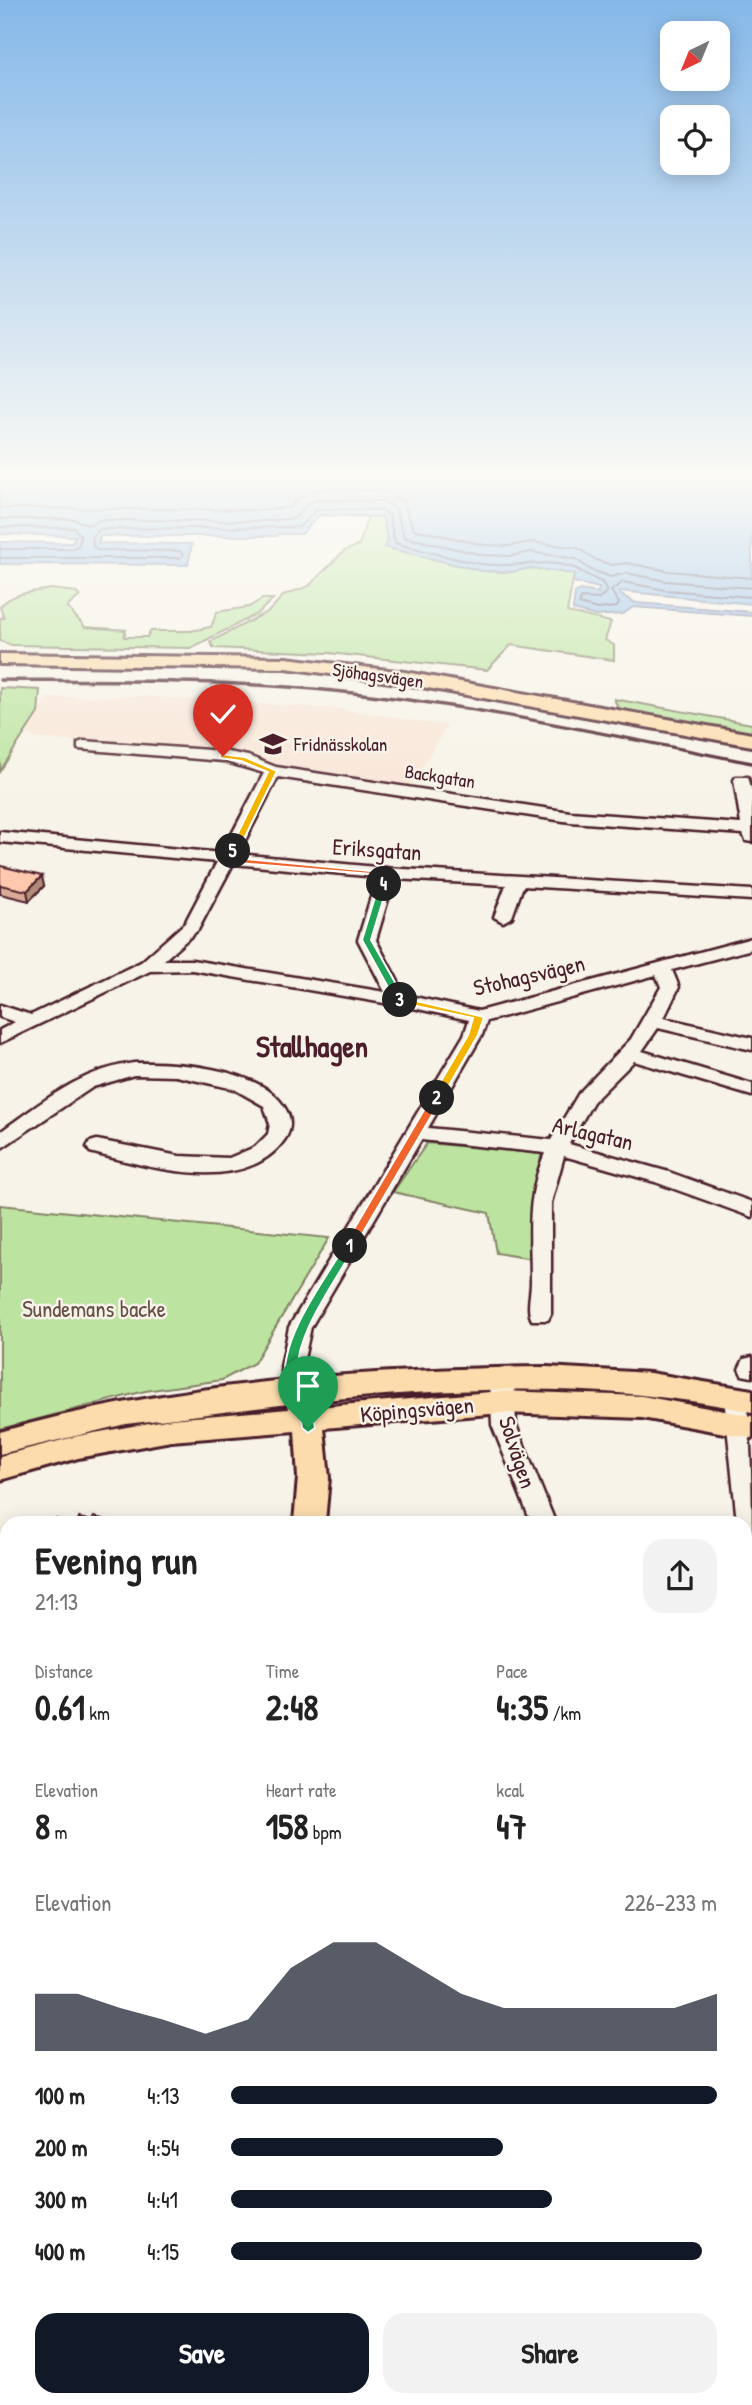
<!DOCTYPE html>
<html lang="en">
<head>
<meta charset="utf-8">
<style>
	:root { --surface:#fff; --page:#f2f2f2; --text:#222; --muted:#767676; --accent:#111827 }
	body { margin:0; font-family:"Patrick Hand",sans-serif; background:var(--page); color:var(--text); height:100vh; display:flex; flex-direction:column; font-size:26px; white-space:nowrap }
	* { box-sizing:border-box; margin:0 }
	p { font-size:23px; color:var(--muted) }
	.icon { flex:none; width:38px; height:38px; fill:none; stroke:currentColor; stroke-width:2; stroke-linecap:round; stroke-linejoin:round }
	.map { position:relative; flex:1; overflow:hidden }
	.panel { position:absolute; left:0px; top:1516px; width:752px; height:891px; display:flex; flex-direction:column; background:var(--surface); border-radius:21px 21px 0 0; box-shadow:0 4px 18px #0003 }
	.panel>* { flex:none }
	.needle { width:46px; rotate:223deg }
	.controls { position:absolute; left:660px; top:21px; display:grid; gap:14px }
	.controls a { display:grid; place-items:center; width:70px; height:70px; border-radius:14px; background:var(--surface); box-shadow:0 4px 18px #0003; font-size:35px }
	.pin { position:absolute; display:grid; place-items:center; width:60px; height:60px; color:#fff; margin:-72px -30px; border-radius:50% 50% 50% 0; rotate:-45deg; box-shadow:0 0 7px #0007 }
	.pin .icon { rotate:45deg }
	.km { position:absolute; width:35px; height:35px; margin:-18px; border-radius:50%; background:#222; color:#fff; font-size:19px; line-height:35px; text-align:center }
	.round { display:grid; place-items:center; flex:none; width:74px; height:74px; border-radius:21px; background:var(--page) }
	.headline { display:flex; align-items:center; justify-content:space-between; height:119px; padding:0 35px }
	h1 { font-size:38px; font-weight:800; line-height:52px }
	.stats { display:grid; grid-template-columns:repeat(3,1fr); gap:10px; height:119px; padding:7px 35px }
	.stats div { display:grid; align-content:center }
	.stats b { font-size:35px; font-weight:800 }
	.stats small { font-size:19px; font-weight:400 }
	.stats p { font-size:19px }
	.chart { height:196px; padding:14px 35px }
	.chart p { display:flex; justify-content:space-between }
	.chart svg { width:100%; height:126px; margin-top:7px; fill:var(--accent); opacity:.7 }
	.primary-button { display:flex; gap:14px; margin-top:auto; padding:14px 35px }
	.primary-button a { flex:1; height:80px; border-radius:21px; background:var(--accent); color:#fff; font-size:28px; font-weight:800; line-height:80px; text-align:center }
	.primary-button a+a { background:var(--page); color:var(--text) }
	ul { padding:0 35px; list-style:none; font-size:23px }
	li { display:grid; grid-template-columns:112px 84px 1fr; align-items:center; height:52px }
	li i { height:18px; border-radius:9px; background:var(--accent) }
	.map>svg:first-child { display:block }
	.built { fill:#f9e6d7 }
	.green { fill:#bce4a0; stroke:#838266; stroke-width:2 }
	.water { fill:#91bdea; stroke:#757e9e; stroke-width:2 }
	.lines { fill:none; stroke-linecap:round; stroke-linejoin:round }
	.shore { stroke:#665e77; stroke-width:2 }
	.minor-casing { stroke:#4a1f2b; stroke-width:5 }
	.major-casing { stroke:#4a1f2b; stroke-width:6 }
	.minor { fill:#f7f3e8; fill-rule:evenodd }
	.major { fill:#fcdcac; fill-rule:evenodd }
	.rail { stroke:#4a1f2b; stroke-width:3.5 }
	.wall { fill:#daac96; stroke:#4a1f2b; stroke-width:2 }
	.shaded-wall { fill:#b28c7a; stroke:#4a1f2b; stroke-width:2 }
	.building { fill:#fec8af; stroke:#4a1f2b; stroke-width:2 }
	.split-1 { fill:#22a559; stroke:#fff; stroke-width:2 }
	.split-2 { fill:#f0652b; stroke:#fff; stroke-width:2 }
	.split-3 { fill:#f5b400; stroke:#fff; stroke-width:2 }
	.split-4 { fill:#22a559; stroke:#fff; stroke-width:2 }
	.split-5 { fill:#f0652b; stroke:#fff; stroke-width:2 }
	.split-6 { fill:#f5b400; stroke:#fff; stroke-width:2 }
	.labels { text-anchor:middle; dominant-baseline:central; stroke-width:5; stroke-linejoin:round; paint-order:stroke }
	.far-street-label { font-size:19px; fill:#4a1f2b; stroke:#f7f3e8 }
	.far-poi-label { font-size:19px; fill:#4a1f2b; stroke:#f7f3e8; text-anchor:start }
	.street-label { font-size:23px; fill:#4a1f2b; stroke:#f7f3e8 }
	.park-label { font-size:23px; fill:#665048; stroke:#f7f3e8 }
	.district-label { font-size:30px; font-weight:bold; fill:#4a1f2b; stroke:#f7f3e8 }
</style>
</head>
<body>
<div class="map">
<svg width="752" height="2405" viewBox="0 0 752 2405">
	<rect width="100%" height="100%" fill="#f7f3e8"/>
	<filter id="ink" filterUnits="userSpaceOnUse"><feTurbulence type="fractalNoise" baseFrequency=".0143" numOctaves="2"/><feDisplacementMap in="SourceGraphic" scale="14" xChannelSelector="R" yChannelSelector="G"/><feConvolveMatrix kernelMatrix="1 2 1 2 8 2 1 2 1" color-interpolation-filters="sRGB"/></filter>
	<g filter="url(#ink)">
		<!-- built -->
		<polygon class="built" points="139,696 341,709 447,726 410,787 283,767 252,757 35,738 25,732 46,698"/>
		<!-- green -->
		<g class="green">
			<polygon points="368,516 383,517 388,540 385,547 482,571 512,572 530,568 574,574 567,612 611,622 605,640 614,645 614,660 511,645 487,670 329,653 214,648 210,642 269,611 284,595 309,586 344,551 359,545"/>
			<path d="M51,589L75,592L80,596L67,607L85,627L126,630L124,637H147L150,631H191L211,627L217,612L249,607L262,599H273L257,614L191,648L11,645L0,641V618H4L0,607C11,592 34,592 51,589Z"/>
			<polygon points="0,688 40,690 38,713 0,771"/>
			<polygon points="614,699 752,724 752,733 619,710"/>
			<polygon points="427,1143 541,1154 533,1259 496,1253 489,1213 393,1192"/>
			<polygon points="0,1205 329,1238 254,1363 222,1380 145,1391 0,1429"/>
		</g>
		<!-- water -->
		<polygon class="water" points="0,474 752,474 752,604 619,591 621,595 636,603 752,612 752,616 633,607 623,614 596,616 573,610 575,593 580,590 598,593 599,588 573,582 574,574 530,568 512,572 482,571 385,547 388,540 382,517 319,515 302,534 278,534 276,536 100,536 98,543 192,544 188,565 0,564 0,542 72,543 75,536 0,534"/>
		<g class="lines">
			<!-- shore -->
			<g class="shore">
				<polyline points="0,508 266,510 290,507 304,494 319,489 384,491 403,501 413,529 484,545 509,546 531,542 578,548 596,560 612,565 627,563 668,571 752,578"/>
				<polyline points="0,519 74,519 87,525 100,520 268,521 295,518 308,504 317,500 383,501 396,509 404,537 483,555 510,556 531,552 576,559 589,569 611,577 626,573 666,581 752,588"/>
				<polyline points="0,527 74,528 81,536 79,545 72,549 0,549"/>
				<path d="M0,558H180L183,555L180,551L98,550L93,546L92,536L100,529L299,527L318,509L382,510L389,515L395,543C423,550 452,559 481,564C512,569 543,557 574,568C582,571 590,578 602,582L607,591L599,599L581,598L579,604L597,609L617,607L619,603L611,591L623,582L665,590L752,597"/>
			</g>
			<!-- minor casing -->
			<g class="minor-casing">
				<g id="minor">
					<path d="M83,741L223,751L248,756L276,767L570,812L741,824L734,780L736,777H748L752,791V842L746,841L743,834L570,822L278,777L238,854L387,868L752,890V900L523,886L512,917L503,922L494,917L506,885L394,879L376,940L405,995L479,1011L752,938V949L672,970L679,987L664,1018L752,1038V1050L658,1028L642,1051L752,1084V1096L634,1061L593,1102L569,1144L669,1172L752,1202V1217L655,1182L564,1156L551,1203V1314L548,1320H532C526,1310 531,1294 531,1282C531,1233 525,1200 545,1153L421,1140L311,1327L304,1359L309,1391L305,1397L297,1400L289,1397L281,1367L289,1327L464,1035L469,1020L413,1008L192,970L150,971L0,1043V1030L15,1022L0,1017V1005L31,1015L141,962L185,923L217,862L0,842V832L222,853L264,773L223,761L78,749V743ZM233,864L377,877L358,940L385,992L192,960H164L198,930ZM656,975L661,987L631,1039L579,1093L551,1140L428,1128L482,1035L487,1021Z"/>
					<path d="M134,1063C176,1062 257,1067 283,1105C291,1116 293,1127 285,1139C272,1158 253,1167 232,1171C188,1179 132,1163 90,1152L87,1147L90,1142L97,1140L179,1156L229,1158L255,1147L268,1134L270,1124L264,1106L234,1089L176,1076L134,1075L93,1087L0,1149V1132C43,1102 80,1070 134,1063Z"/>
					<polygon points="752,1357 752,1377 742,1375 739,1369 744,1359"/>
					<polygon points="502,1369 510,1372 514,1378 516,1425 555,1522 531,1522 492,1425 490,1378 494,1372"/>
					<path d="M736,1388L744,1391C752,1419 752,1520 752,1556L746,1554V1522H737L724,1397L728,1391Z"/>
					<polygon points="0,1722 7,1724 7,1748 0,1746"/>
					<polygon points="746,1968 752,1968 752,1998 746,1997"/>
					<polygon points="204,2399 240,2399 237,2405 201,2405"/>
				</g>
			</g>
			<!-- major casing -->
			<g class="major-casing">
				<g id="major">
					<polygon points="0,654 286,658 405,672 752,734 752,746 405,684 286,668 0,664"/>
					<path d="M547,1367L650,1373L752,1390V1412C607,1381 462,1387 315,1401L318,1407L502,1391L642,1396L752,1416V1438L642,1418L502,1413L324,1428L329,1478L325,1522H294L298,1478L295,1431L171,1441L78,1458L0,1480V1456L78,1436L171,1419L289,1409L288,1404L126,1424L0,1454V1432C170,1382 370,1369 547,1367Z"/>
					<polygon points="0,1975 7,1978 7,2017 0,2014"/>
					<polygon points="455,2399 501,2399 503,2405 457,2405"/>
					<polygon points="517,2399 564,2399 566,2405 519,2405"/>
				</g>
			</g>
			<!-- minor -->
			<use href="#minor" class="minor"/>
			<!-- major -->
			<use href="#major" class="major"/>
			<!-- rail -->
			<path class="rail" d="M0,680C111,681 223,680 334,691C475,705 613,736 752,763"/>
		</g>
		<!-- wall -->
		<g class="wall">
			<polygon points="0,867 44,886 29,901 0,894"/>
			<polygon points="7,1587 7,1617 2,1594"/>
		</g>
		<!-- shaded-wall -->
		<polygon class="shaded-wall" points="42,876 44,886 29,901 27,891"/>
		<!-- building -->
		<g class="building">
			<polygon points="1,866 42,876 27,891 0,885 0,867"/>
			<polygon points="94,1517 115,1522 77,1522 79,1518 92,1521"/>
			<polygon points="56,1519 67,1522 54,1522"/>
			<polygon points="7,1587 7,1604 2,1594"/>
		</g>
	</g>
	<!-- sky -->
	<linearGradient id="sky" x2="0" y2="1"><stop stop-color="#85b8e9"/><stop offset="0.59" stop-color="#fbfaf5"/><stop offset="1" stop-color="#fbfaf5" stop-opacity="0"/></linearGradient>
	<rect width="752" height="810" fill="url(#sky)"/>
	<!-- split-1 -->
	<path class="split-1" d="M350,1242L355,1246C336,1281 292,1338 298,1378C300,1395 313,1410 315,1428L308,1433L302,1428C301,1410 287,1394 285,1377C282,1335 325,1279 346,1244Z"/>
	<!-- split-2 -->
	<polygon class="split-2" points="437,1095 442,1098 355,1246 346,1249 344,1246 431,1098"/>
	<!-- split-3 -->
	<polygon class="split-3" points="400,997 484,1017 478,1035 440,1101 431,1098 468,1035 473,1018 397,1002"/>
	<!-- split-4 -->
	<polygon class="split-4" points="384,882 388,884 371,940 405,1000 400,1003 395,1000 362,940 379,884"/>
	<!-- split-5 -->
	<polygon class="split-5" points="230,849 238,851 235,858 392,873 388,884 384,887 379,884 382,875 226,862"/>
	<!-- split-6 -->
	<polygon class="split-6" points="220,754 245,757 277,771 238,851 233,854 229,851 268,772 241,761 220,758"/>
	<!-- icons -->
	<defs>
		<g id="school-bare" transform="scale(2.1)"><path d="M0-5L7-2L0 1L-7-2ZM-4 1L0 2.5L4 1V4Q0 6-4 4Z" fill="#4a1f2b" stroke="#f7f3e8" stroke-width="2.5" paint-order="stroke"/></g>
	</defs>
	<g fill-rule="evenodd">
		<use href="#school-bare" x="273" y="744"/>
	</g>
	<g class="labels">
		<!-- far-street labels -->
		<g class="far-street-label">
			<text transform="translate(378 675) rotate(8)">Sjöhagsvägen</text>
			<text transform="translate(440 776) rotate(9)">Backgatan</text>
		</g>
		<!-- far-poi labels -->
		<g class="far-poi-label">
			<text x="294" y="744">Fridnässkolan</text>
		</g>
		<!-- street labels -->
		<g class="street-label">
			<text transform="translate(377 849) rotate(4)">Eriksgatan</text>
			<text transform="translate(529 975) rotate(-13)">Stohagsvägen</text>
			<text transform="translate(593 1133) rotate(13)">Arlagatan</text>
			<text transform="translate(417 1409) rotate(-5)">Köpingsvägen</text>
			<text transform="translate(518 1452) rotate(72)">Solvägen</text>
		</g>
		<!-- park labels -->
		<g class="park-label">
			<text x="94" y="1308">Sundemans backe</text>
		</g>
		<!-- district labels -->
		<g class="district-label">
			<text x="312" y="1046">Stallhagen</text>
		</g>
	</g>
</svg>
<div class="controls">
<a><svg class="needle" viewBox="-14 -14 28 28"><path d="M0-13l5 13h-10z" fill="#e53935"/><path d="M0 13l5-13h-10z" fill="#767676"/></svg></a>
<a><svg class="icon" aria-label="locate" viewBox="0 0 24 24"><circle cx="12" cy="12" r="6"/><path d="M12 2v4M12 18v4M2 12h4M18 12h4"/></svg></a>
</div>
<div class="pin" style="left:308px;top:1428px;background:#1e9e55"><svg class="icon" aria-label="arrive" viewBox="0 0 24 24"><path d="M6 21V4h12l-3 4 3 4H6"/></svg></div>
<div class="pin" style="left:223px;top:756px;background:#d93025"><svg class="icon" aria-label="check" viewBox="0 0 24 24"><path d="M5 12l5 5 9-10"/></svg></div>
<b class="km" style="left:350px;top:1246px">1</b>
<b class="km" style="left:437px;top:1098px">2</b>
<b class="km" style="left:400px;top:1000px">3</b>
<b class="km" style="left:384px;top:884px">4</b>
<b class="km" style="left:233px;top:851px">5</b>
<section class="panel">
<div class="headline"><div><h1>Evening run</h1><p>21:13</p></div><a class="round"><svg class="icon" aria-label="share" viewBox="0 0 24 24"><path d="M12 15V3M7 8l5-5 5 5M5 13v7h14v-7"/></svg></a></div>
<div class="stats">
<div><p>Distance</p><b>0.61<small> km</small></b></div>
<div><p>Time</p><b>2:48</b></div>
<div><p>Pace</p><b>4:35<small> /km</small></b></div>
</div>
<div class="stats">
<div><p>Elevation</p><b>8<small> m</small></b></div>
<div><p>Heart rate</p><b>158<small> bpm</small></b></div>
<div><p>kcal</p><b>47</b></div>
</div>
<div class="chart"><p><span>Elevation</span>226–233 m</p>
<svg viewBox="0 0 160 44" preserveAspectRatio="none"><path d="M0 44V24L10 24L20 29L30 33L40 38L50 33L60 15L70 6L80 6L90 15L100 24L110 29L120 29L130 29L140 29L150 29L160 24V44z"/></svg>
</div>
<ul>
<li><b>100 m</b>4:13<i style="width:100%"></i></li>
<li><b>200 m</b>4:54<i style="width:56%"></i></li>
<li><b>300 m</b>4:41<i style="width:66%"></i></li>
<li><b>400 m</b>4:15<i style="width:97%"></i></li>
</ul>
<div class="primary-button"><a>Save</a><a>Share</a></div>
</section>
</div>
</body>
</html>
